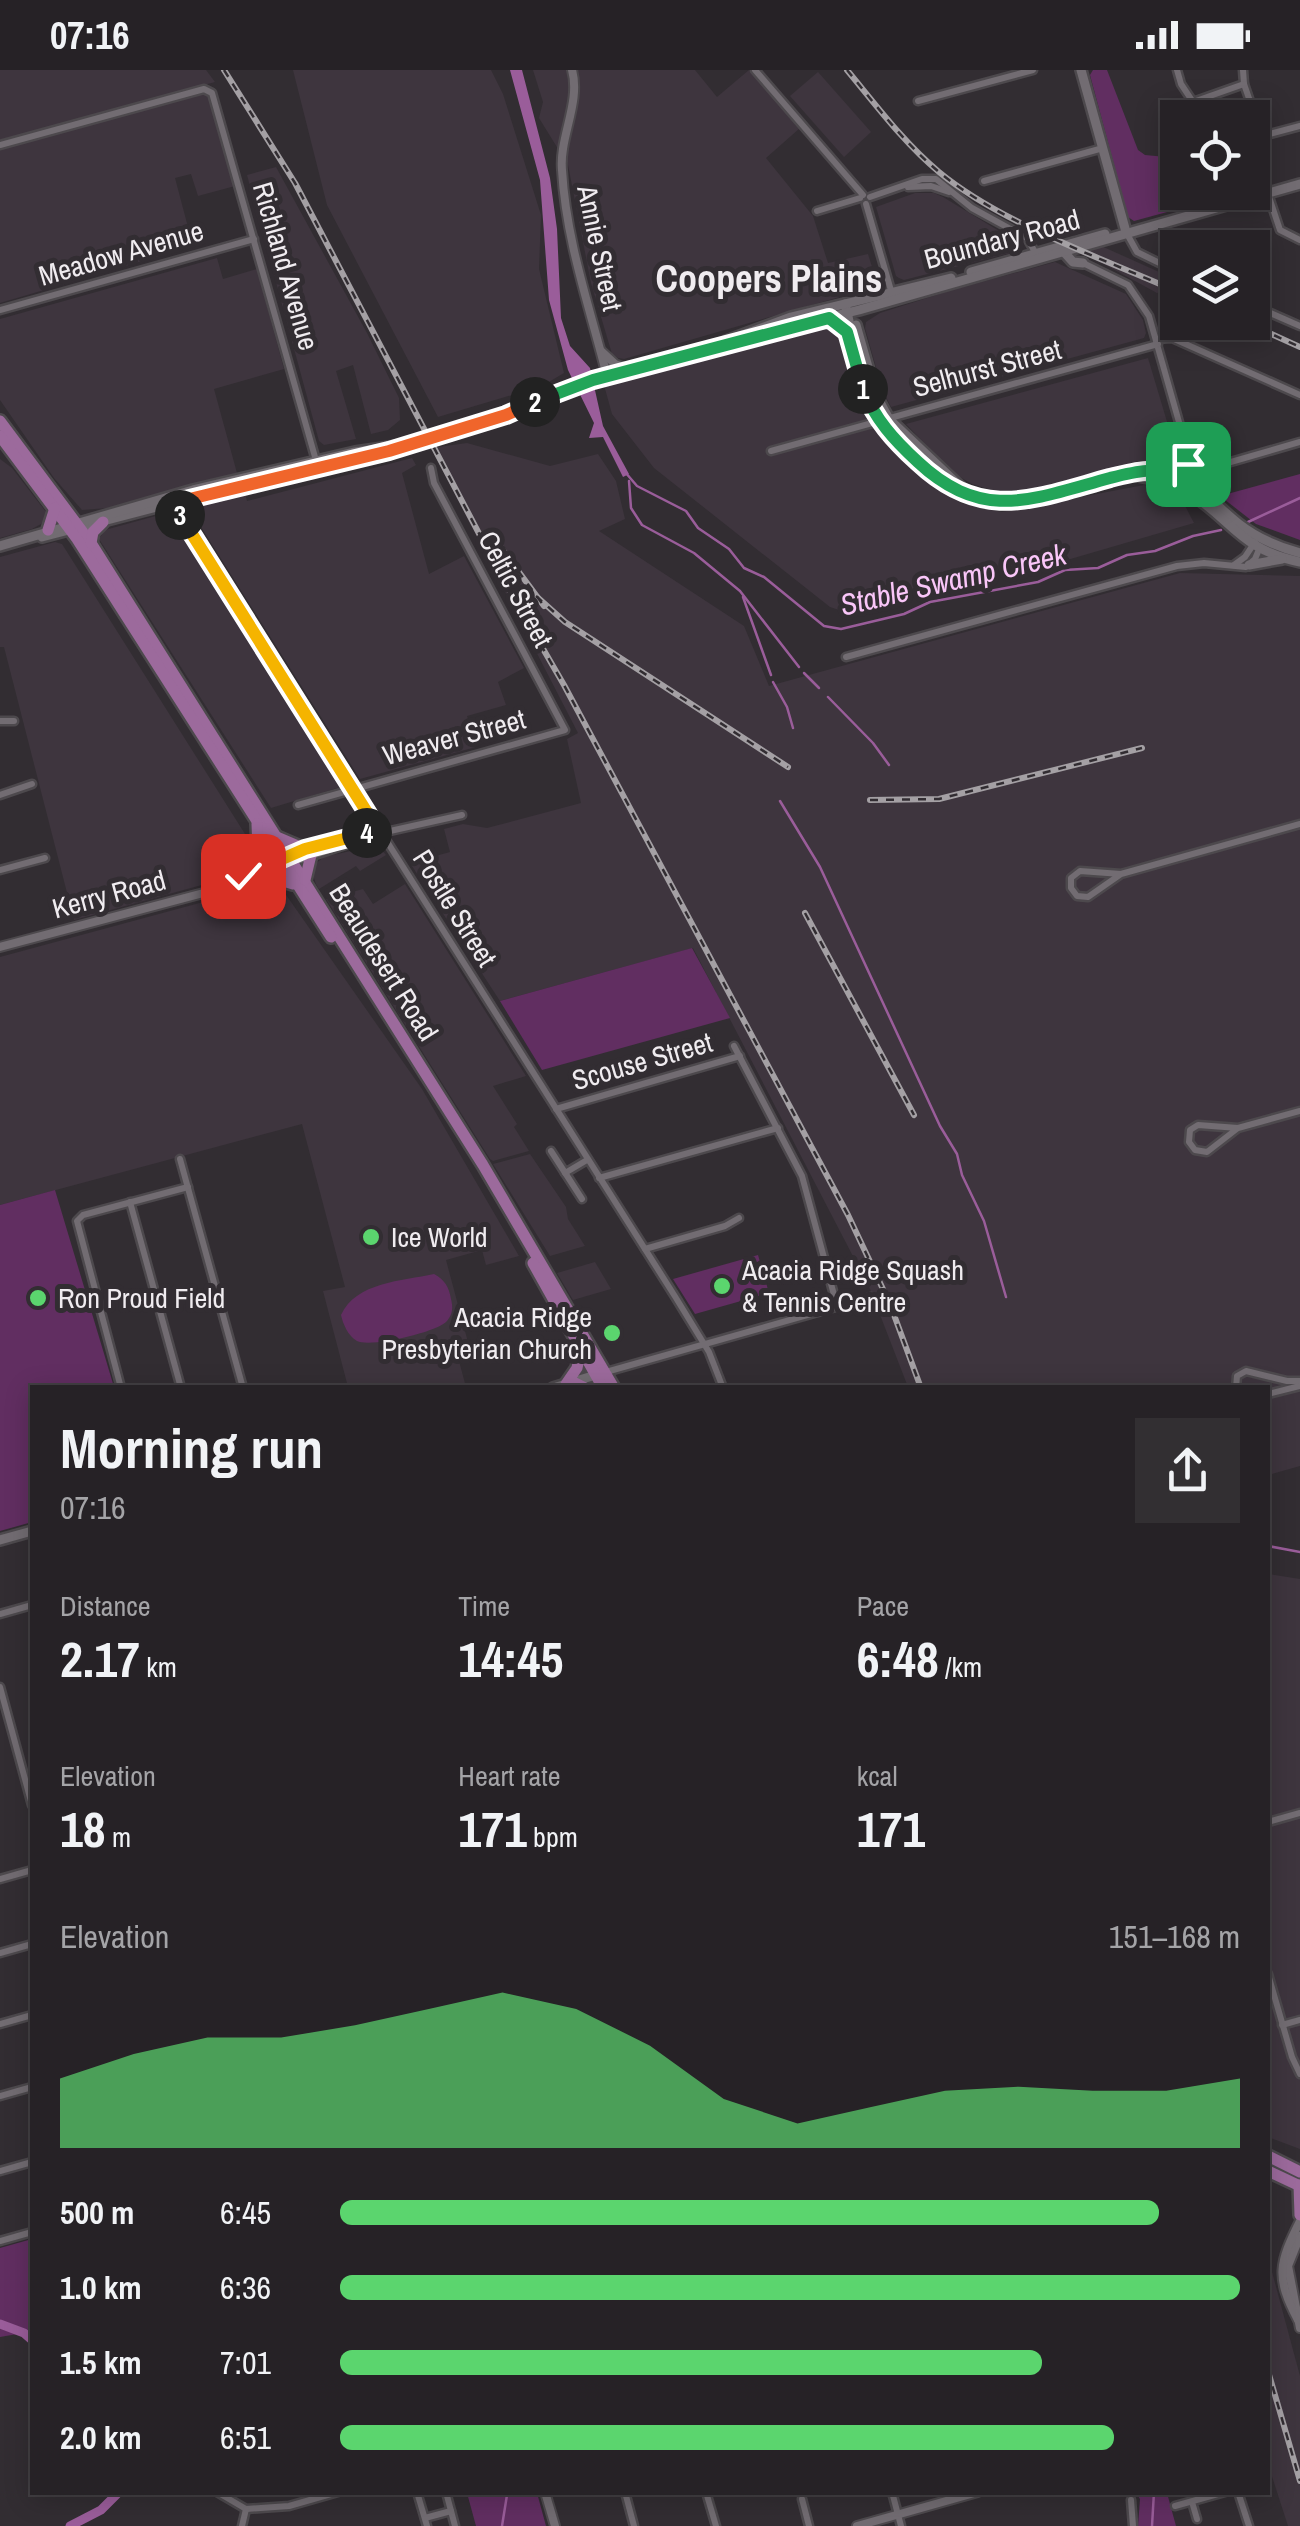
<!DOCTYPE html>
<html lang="en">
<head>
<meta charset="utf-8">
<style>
	:root { --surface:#262226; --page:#322f32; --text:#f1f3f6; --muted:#a4a4a7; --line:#423f43; --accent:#5bd56e }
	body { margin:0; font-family:"Archivo Narrow",sans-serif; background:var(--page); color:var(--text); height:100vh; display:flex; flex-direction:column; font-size:38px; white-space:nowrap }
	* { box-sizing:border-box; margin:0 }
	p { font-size:32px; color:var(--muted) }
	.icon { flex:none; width:55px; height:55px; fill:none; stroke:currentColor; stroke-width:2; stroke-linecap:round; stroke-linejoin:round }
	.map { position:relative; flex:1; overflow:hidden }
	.panel { position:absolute; left:30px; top:1315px; width:1240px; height:1110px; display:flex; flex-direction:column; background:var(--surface); border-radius:0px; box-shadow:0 5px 25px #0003,0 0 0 2px var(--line) }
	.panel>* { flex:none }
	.controls { position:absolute; left:1160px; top:30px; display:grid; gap:20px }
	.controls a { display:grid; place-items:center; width:110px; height:110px; border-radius:0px; background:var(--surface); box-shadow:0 5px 25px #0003,0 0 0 2px var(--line); font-size:50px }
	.pin { position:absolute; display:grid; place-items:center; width:85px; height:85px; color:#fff; margin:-42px; border-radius:20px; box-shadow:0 5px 15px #0006 }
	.km { position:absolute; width:50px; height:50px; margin:-25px; border-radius:50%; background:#222; color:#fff; font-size:28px; line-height:50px; text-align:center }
	.round { display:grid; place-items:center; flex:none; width:105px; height:105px; border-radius:0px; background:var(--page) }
	.headline { display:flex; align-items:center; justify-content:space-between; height:170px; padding:0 30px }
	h1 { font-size:55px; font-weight:700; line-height:75px }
	.metrics { display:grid; grid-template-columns:repeat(3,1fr); gap:15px; height:170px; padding:10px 30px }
	.metrics div { display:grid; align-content:center }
	.metrics b { font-size:50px; font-weight:700 }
	.metrics small { font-size:28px; font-weight:400 }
	.metrics p { font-size:28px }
	.chart { height:280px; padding:20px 30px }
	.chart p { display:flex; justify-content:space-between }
	.chart svg { width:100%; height:180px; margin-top:10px; fill:var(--accent); opacity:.7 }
	ul { padding:0 30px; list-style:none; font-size:32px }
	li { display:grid; grid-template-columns:160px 120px 1fr; align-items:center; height:75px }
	li i { height:25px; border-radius:12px; background:var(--accent) }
	.status { display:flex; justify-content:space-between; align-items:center; height:70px; padding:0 50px; background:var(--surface); direction:ltr }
	.status svg { height:28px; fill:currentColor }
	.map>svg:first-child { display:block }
	.built { fill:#3e353e }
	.green { fill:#612e61 }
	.water { fill:#9a5d9a }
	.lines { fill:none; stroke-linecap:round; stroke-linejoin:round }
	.stream { stroke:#9a5d9a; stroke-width:2.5 }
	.river { stroke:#9a5d9a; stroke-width:9 }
	.minor-casing { stroke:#4d494d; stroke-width:11 }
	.tertiary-casing { stroke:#4d494d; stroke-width:12 }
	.secondary-casing { stroke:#4d494d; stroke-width:14 }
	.trunk-casing { stroke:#4d494d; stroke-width:16 }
	.minor { stroke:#726c72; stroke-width:6 }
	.tertiary { stroke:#726c72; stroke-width:8 }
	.secondary { stroke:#726c72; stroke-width:9 }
	.trunk { stroke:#9c6a9c; stroke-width:11 }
	.rail-casing { stroke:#a4a0a4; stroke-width:6 }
	.rail { stroke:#322d32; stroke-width:2.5; stroke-dasharray:8; stroke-linecap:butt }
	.secondary-bridge-casing { stroke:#4d494d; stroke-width:14; stroke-linecap:butt }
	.secondary-bridge { stroke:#726c72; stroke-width:9 }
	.split-1-casing { stroke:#fff; stroke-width:20 }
	.split-2-casing { stroke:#fff; stroke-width:20 }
	.split-3-casing { stroke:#fff; stroke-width:20 }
	.split-4-casing { stroke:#fff; stroke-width:20 }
	.split-5-casing { stroke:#fff; stroke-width:20 }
	.split-1 { stroke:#22a559; stroke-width:12 }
	.split-2 { stroke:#22a559; stroke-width:12 }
	.split-3 { stroke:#f0652b; stroke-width:12 }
	.split-4 { stroke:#f5b400; stroke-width:12 }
	.split-5 { stroke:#f5b400; stroke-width:12 }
	.poi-dot { fill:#5bd56e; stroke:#322d32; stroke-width:4 }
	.labels { text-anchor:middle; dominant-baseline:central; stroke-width:10; stroke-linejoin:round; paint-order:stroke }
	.street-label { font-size:28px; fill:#f0ecf0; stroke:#322d32 }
	.poi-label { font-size:28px; fill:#f0ecf0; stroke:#322d32; text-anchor:start }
	.water-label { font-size:30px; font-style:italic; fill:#f9c6f8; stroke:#322d32 }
	.district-label { font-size:38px; font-weight:bold; fill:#f0ecf0; stroke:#322d32 }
</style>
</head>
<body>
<div class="status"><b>07:16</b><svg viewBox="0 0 49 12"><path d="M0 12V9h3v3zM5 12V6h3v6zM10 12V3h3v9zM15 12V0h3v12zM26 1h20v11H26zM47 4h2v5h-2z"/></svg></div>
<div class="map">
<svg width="1300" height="2456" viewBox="0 0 1300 2456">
	<rect width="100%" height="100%" fill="#322d32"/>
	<!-- built -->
	<g class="built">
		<polygon points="0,0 206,0 215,12 0,70"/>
		<polygon points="293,0 491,0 503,24 541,145 539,199 564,303 542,316 438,347 327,135"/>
		<polygon points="533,0 695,0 717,27 749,0 800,58 766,88 813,146 828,193 868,184 878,216 624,289 618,288 612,284 591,213 568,95 539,48 543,32"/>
		<polygon points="818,2 871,62 844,87 790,26"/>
		<polygon points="203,23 210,26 235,116 198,126 191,104 175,108 193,176 0,233 0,80"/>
		<polygon points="276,97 367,263 399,328 400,350 388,360 371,364 353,295 336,301 356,369 324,375 319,371 247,105"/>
		<polygon points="915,123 934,123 943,127 1009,167 1014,182 904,210 899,208 896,206 876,137"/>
		<polygon points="1099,175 1177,210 1177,227 1163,221 1157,223 1080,181"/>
		<polygon points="217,188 223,209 257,199 284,299 214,319 237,403 108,438 82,440 54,408 0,330 0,249"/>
		<polygon points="1055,192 1126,224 1143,250 1146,263 1144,268 891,337 882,319 865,258 866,252 880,243 949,221"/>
		<polygon points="828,256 841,266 857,322 879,365 929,411 961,433 1002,442 1144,415 1164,419 1182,430 1194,453 1019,504 1016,496 857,540 842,541 830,537 654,398 612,344 604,315"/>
		<polygon points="1148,288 1179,392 1138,391 1031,422 998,422 972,414 953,403 906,354"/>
		<polygon points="467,373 550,396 598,384 616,411 625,449 599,461 744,556 769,616 1180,503 1300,506 1300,1396 1268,1405 1268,1318 908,1317 870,1219 693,878 500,931 410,793 450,782 444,759 463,754 487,758 581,733 567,669 578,663 431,378"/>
		<polygon points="412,388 416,395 402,403 429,504 464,486 524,598 498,612 506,635 467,646 476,677 360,709 189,438 194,434 245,423 247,431"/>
		<polygon points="0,389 12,398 46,442 48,450 32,459 0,468"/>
		<polygon points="170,442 344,716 271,738 99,469 105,460"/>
		<polygon points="55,472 62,474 245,764 249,778 242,797 220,810 74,850 4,577 0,577 0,487"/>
		<polygon points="377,775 386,785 360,801 356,796 319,819 316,814 312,802 315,794 324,787"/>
		<polygon points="277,812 422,1019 519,1186 486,1195 482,1180 446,1190 469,1276 456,1280 466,1317 348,1317 323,1221 345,1217 302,1054 0,1135 0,887"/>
		<polygon points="405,814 526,1006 493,1016 517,1054 514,1057 529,1081 493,1091 490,1089 326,829 363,819 373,834"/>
		<polygon points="530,1084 566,1137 568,1149 585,1176 550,1186 493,1094"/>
		<polygon points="595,1192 611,1219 573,1230 557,1203"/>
		<polygon points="1268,1504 1300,1509 1300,2079 1268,2067"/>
		<polygon points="1268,2187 1300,2306 1300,2456 1288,2456 1268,2394"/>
	</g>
	<!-- green -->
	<g class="green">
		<polygon points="1093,0 1107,0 1138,80 1145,85 1177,88 1178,122 1237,123 1134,151 1128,147 1090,5"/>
		<polygon points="1300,404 1300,470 1256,454 1220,426"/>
		<polygon points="692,878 730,948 542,1000 500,931"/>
		<polygon points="55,1120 114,1317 32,1318 32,1452 0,1461 0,1135"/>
		<polygon points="758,1185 769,1223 695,1244 673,1209"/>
		<path d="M434,1204C445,1210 449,1217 451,1229C453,1237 453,1244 447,1251C438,1262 370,1278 357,1271C348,1266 343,1254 341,1245C356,1212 402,1211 434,1204Z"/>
		<polygon points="32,2169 32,2270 23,2263 0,2267 0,2178"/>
		<polygon points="467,2423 537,2423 546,2456 476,2456"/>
		<polygon points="1136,2423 1167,2423 1176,2456 1138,2456 1140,2429"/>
	</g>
	<!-- water -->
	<polygon class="water" points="510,0 522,0 550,108 557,159 561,248 570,276 590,298 603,356 629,404 623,407 603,367 589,368 594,353 568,300 549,230 540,110"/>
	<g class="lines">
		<!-- stream -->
		<g class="stream">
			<polyline points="625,402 637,416 686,441 698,458 729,479 744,498 764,507 824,556 841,559 904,544 930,532 1038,512 1065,500 1098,498 1127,485 1155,481 1193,466 1221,460"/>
			<polyline points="629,411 631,438 642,455 694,483 740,521 799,597"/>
			<polyline points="1248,452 1300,428"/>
			<polyline points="743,527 771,605"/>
			<polyline points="804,603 819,618"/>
			<polyline points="773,612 787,637 793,658"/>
			<polyline points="828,627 873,673 889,695"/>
			<polyline points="780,731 820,797 940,1056 957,1084 962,1105 984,1151 1006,1227"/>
			<polyline points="1268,1476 1300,1482"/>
			<polyline points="502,2456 507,2425"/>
			<polyline points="1152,2456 1154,2422"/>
		</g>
		<!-- river -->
		<g class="river">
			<polyline points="0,2254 24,2263 32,2270"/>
			<polyline points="70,2456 101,2440 119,2422"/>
		</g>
		<!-- minor casing -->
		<g class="minor-casing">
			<g id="minor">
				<polyline points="755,0 863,125"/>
				<polyline points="1177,0 1181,14 1193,32"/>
				<polyline points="1243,0 1244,14 1261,63 1266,65 1300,56"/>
				<polyline points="918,31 1033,0"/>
				<polyline points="1187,48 1193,32 1244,14"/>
				<polyline points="1252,68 1261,62"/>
				<polyline points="0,75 204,19 212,23 317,394"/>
				<polyline points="984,111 1103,78"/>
				<polyline points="908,117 931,116 949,122"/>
				<polyline points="1268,124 1280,160 1300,170"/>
				<polyline points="870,127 922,109 936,109 972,138 1027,168 1035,182"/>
				<polyline points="866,134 892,224"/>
				<polyline points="817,141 860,128"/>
				<polyline points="1126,162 1137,182 1178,202"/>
				<polyline points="1083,193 1128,215 1149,246 1188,384 1182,410"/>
				<polyline points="1252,235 1300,256"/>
				<polyline points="0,240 254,169"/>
				<polyline points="1156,269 1172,268 1300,325"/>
				<polyline points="771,381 1158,274"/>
				<polyline points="1203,400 1300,372"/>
				<polyline points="172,432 676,1228 709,1282 723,1318"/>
				<polyline points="1234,495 1245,487 1255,472"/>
				<polyline points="846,587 1177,496 1204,493 1246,497 1255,489 1260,477"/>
				<polyline points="0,651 14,651"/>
				<polyline points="0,725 32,714"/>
				<polyline points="298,735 565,660 434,413 431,398"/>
				<path d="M289,786C316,774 349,761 379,763"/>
				<polyline points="294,792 381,763 462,745"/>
				<polyline points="0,800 45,788"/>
				<polyline points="1121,804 1088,827 1077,826 1071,818 1071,808 1080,801 1121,804 1300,754"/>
				<polyline points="734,976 802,1106 837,1236"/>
				<polyline points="556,1039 740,986"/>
				<polyline points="1238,1058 1198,1055 1190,1060 1189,1072 1195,1080 1207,1082 1238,1058 1300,1041"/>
				<polyline points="551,1081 582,1129"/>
				<polyline points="180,1089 243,1318"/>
				<polyline points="565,1103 587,1090"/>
				<polyline points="599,1108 778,1058"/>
				<polyline points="130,1132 181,1318"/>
				<polyline points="645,1179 725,1156 739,1148"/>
				<polyline points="606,1302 871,1227"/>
				<polyline points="121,1318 77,1151 83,1145 188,1117"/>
				<polyline points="1236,1318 1237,1306 1246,1301 1287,1311 1300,1311"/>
				<polyline points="1268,1324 1300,1316"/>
				<polyline points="0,1544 32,1535"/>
				<polyline points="0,1617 32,1735"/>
				<polyline points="1268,1752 1300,1743"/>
				<polyline points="0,1809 32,1800"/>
				<polyline points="0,1883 32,1874"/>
				<polyline points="1268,1904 1292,1987 1300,2004"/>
				<polyline points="0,1954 32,1945"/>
				<polyline points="1282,1955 1300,1950"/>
				<polyline points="0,2026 32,2017"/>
				<polyline points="0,2101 32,2092"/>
				<polyline points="0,2171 32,2162"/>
				<polyline points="217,2422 246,2439 289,2436 338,2422"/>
				<polyline points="417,2422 427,2456"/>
				<polyline points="446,2422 455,2456"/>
				<polyline points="625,2422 634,2456"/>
				<polyline points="706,2422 716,2456"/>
				<polyline points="892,2422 901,2456"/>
				<polyline points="1238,2422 1249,2456"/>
				<polyline points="802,2429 809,2456"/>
				<polyline points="1131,2430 1133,2456"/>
				<polyline points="1192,2432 1197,2449"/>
				<polyline points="1175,2436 1225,2422"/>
				<polyline points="425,2448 451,2441"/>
				<polyline points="242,2456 246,2439"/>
			</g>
		</g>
		<!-- tertiary casing -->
		<g class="tertiary-casing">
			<g id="tertiary">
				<path d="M572,0C581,32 559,68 562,100C566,171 590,238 607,306"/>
				<polyline points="601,281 615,294 630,300"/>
				<polyline points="233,812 284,788"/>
				<polyline points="0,877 245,812 288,794"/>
				<polyline points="1300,2166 1288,2196 1300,2258"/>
				<path d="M1298,2250C1275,2207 1279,2193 1300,2151"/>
				<polyline points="545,2422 555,2456"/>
				<polyline points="857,2456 978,2422"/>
			</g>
		</g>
		<!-- secondary casing -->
		<g class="secondary-casing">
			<g id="secondary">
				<polyline points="1081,0 1126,162"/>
				<polyline points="1064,182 1073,192 1083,193"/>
				<polyline points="971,202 1105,164"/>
				<path d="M845,234C854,266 854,298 867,330C877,351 892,368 909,384C947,419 985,441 1039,428C1073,420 1124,396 1157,400C1193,405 1212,433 1239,454C1257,468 1278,477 1300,483"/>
				<polyline points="856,255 876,325 889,349 965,421"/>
				<polyline points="726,271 791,247 951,208"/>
				<polyline points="443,363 506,345 572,316 719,274 859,240 1300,114"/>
				<path d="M1129,404C1149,409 1170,410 1188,422C1234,451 1239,479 1300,492"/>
				<polyline points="42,467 218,421 318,400 421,369"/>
				<polyline points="0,476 193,420 355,382 397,376"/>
				<polyline points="1249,495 1282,489"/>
				<polyline points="553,1318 599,1304"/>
				<polyline points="0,1470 32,1461"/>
			</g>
		</g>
		<!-- trunk casing -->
		<g class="trunk-casing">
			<g id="trunk">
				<polyline points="0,351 91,473 483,1095 614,1318"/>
				<polyline points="0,366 77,469 331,867"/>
				<polyline points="48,460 55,438"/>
				<polyline points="91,473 93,462 103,452"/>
				<polyline points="277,767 305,779"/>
				<polyline points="249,803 258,780 257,754"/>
				<polyline points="263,805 293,814"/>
				<polyline points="305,810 311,785"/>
				<polyline points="533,1193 603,1318"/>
				<polyline points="573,1312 585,1318"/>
				<polyline points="566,1314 577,1298 581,1279"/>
				<polyline points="1268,2086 1300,2102"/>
				<polyline points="1268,2101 1300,2116"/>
				<polyline points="1299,2115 1300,2145"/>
			</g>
		</g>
		<!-- minor -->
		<use href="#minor" class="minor"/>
		<!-- tertiary -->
		<use href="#tertiary" class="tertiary"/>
		<!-- secondary -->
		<use href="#secondary" class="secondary"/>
		<!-- trunk -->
		<use href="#trunk" class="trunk"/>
		<!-- rail casing -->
		<g class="rail-casing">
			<g id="rail">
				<polyline points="224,0 295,113 505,513 564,615 848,1145 890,1234 921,1318"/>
				<path d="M847,0C876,35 904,73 939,102C1002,154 1102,188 1178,222"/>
				<polyline points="1245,252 1300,277"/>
				<polyline points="499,475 544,536"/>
				<polyline points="536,526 565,552 788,697"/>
				<polyline points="870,730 939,729 1142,678"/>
				<polyline points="805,843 914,1045"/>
				<polyline points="1268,2301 1300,2411"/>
			</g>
		</g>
		<!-- rail -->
		<use href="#rail" class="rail"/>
		<!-- secondary-bridge casing -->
		<g class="secondary-bridge-casing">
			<polyline id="secondary-bridge" points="421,369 443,363"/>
		</g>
		<!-- secondary-bridge -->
		<use href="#secondary-bridge" class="secondary-bridge"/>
	</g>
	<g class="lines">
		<!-- split-1 casing -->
		<g class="split-1-casing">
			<path id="split-1" d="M863,319C875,349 894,370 918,392C983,453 1033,429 1110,408C1137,401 1156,396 1183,408L1188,394"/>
		</g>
		<!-- split-2 casing -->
		<g class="split-2-casing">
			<polyline id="split-2" points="535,332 593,310 829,248 847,262 863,319"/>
		</g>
		<!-- split-3 casing -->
		<g class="split-3-casing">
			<polyline id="split-3" points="180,445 173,433 389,381 506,345 535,332"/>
		</g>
		<!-- split-4 casing -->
		<g class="split-4-casing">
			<polyline id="split-4" points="180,445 380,763 367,763"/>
		</g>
		<!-- split-5 casing -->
		<g class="split-5-casing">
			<polyline id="split-5" points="243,806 305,779 367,763"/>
		</g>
		<!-- split-1 -->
		<use href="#split-1" class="split-1"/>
		<!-- split-2 -->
		<use href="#split-2" class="split-2"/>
		<!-- split-3 -->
		<use href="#split-3" class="split-3"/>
		<!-- split-4 -->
		<use href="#split-4" class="split-4"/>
		<!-- split-5 -->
		<use href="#split-5" class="split-5"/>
	</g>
	<!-- markers -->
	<g class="poi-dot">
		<circle cx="371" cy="1167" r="10"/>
		<circle cx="722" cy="1216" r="10"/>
		<circle cx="38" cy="1228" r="10"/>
		<circle cx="612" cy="1263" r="10"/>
	</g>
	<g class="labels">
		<!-- street labels -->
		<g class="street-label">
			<text transform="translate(1002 169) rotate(-15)">Boundary Road</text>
			<text transform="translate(600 178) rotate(78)">Annie Street</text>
			<text transform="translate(121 183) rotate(-16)">Meadow Avenue</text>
			<text transform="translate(286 196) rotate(74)">Richland Avenue</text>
			<text transform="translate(987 298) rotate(-15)">Selhurst Street</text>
			<text transform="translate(516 519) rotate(62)">Celtic Street</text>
			<text transform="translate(454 667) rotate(-15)">Weaver Street</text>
			<text transform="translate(109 824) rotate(-15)">Kerry Road</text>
			<text transform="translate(455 838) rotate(58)">Postle Street</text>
			<text transform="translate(384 892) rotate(58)">Beaudesert Road</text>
			<text transform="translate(642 991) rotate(-16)">Scouse Street</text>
		</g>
		<!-- poi labels -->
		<g class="poi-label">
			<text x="391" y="1167">Ice World</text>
			<text x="742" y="1200">Acacia Ridge Squash<tspan x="742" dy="32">&amp; Tennis Centre</tspan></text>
			<text x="58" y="1228">Ron Proud Field</text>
			<text x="592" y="1247" text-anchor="end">Acacia Ridge<tspan x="592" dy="32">Presbyterian Church</tspan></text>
		</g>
		<!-- water labels -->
		<g class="water-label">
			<text transform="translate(953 509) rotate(-13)">Stable Swamp Creek</text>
		</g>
		<!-- district labels -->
		<g class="district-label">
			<text x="769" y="208">Coopers Plains</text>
		</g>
	</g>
</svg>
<div class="controls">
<a><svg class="icon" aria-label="locate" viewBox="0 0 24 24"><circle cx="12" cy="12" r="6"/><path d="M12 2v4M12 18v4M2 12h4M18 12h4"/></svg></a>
<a><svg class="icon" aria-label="layers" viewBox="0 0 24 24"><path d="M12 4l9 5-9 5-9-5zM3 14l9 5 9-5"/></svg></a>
</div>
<div class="pin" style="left:1188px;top:394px;background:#1e9e55"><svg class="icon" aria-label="arrive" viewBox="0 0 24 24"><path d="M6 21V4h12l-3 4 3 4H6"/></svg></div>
<div class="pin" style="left:243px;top:806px;background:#d93025"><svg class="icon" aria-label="check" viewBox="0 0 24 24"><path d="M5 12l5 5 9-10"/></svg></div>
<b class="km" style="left:863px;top:319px">1</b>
<b class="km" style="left:535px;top:332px">2</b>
<b class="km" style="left:180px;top:445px">3</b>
<b class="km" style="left:367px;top:763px">4</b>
<section class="panel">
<div class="headline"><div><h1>Morning run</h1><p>07:16</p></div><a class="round"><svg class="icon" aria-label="share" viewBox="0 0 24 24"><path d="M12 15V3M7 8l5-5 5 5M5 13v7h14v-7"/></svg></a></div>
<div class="metrics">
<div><p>Distance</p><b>2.17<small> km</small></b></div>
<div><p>Time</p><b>14:45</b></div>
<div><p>Pace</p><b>6:48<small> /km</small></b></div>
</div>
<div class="metrics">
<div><p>Elevation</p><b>18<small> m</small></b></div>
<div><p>Heart rate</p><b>171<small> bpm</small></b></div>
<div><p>kcal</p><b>171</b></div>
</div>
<div class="chart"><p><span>Elevation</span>151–168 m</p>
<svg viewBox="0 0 160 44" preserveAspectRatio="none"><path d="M0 44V27L10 21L20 17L30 17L40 14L50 10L60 6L70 10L80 19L90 32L100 38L110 34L120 30L130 29L140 30L150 30L160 27V44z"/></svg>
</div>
<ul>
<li><b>500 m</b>6:45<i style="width:91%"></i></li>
<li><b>1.0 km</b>6:36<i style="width:100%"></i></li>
<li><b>1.5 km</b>7:01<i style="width:78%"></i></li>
<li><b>2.0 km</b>6:51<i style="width:86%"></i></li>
</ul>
</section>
</div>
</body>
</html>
